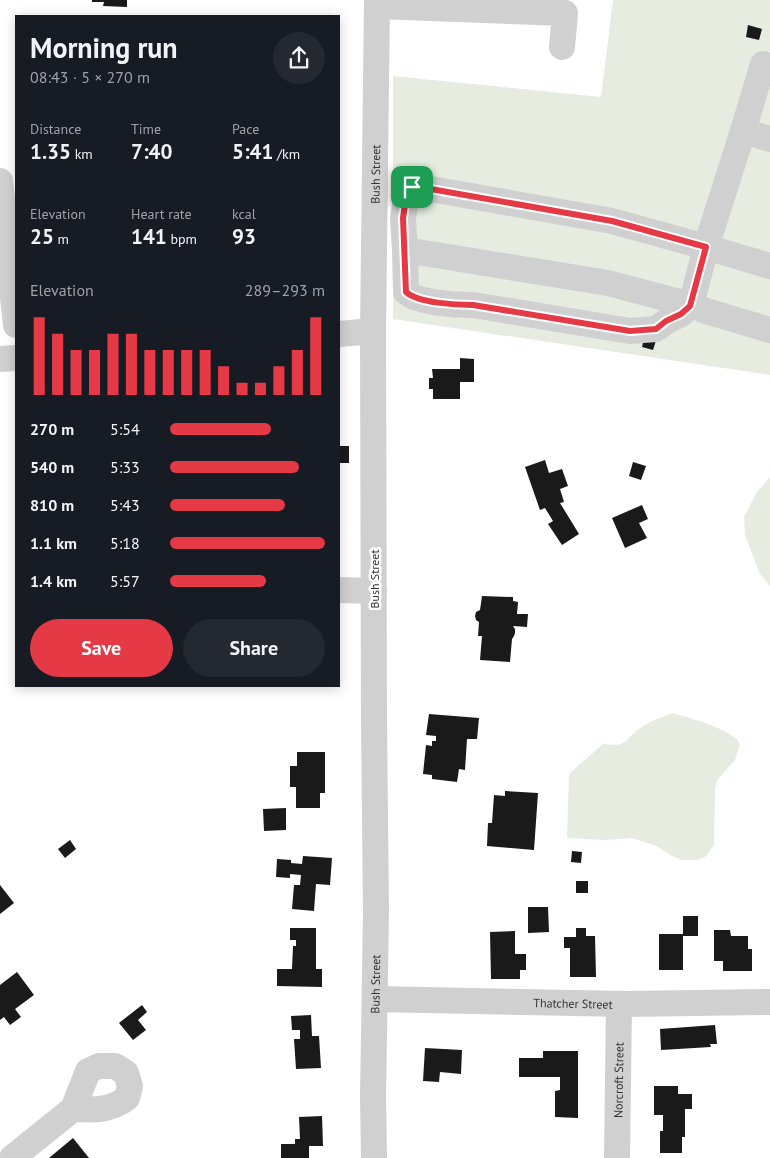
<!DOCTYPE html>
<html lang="en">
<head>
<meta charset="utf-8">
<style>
	:root { --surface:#171b24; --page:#242831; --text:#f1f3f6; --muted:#9ea1a6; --accent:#e63946 }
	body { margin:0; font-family:"PT Sans",sans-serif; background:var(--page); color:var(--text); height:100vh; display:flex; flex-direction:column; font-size:19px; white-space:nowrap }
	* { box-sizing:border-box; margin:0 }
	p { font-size:16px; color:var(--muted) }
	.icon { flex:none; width:28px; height:28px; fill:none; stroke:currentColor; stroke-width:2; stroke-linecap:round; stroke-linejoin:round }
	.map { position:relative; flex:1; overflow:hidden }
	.sheet { position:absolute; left:15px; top:15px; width:325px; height:672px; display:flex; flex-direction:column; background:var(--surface); border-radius:0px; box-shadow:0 2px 12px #0003 }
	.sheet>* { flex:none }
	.pin { position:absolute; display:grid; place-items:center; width:42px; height:42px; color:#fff; margin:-21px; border-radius:10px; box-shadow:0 2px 8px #0006 }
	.round { display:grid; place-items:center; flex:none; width:52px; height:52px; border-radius:26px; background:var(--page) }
	.head { display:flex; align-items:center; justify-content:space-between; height:85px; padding:0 15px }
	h1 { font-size:28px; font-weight:700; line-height:38px }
	.stats { display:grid; grid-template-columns:repeat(3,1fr); gap:8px; height:85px; padding:5px 15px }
	.stats div { display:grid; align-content:center }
	.stats b { font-size:21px; font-weight:700 }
	.stats small { font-size:14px; font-weight:400 }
	.stats p { font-size:14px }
	.chart { height:140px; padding:10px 15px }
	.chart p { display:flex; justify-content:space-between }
	.chart svg { width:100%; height:90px; margin-top:5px; stroke:var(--accent); stroke-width:6 }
	.action { display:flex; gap:10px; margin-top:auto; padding:10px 15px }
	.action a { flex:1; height:58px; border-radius:30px; background:var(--accent); color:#fff; font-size:20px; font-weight:700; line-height:58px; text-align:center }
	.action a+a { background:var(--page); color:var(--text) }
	ul { padding:0 15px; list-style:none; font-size:16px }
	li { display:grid; grid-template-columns:80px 60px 1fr; align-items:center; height:38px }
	li i { height:12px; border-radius:6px; background:var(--accent) }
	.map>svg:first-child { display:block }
	.green { fill:#e6ecdf }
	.building { fill:#1a1a1a }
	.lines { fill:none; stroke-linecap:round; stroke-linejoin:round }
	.minor { stroke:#d0d0d0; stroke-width:26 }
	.route-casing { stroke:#fff; stroke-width:10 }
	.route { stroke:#e63946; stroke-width:6 }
	.labels { text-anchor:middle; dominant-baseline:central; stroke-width:5; stroke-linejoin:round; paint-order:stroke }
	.street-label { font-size:12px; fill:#333; stroke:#fff }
</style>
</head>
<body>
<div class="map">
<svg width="770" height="1158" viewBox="0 0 770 1158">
	<rect width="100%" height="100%" fill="#fff"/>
	<!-- green -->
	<g class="green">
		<polygon points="613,0 770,0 770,375 393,319 393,76 601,97"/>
		<polygon points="770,477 770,586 760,574 745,535 744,517 757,492"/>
		<path d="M673,713C689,718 733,729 740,744L735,760L718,779L715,788L714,845L705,857L696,860H682L670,855L657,846L632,838L607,840L567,838L569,774L603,744L617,745L625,742L637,730L652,721Z"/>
	</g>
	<!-- building -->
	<g class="building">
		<polygon points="92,0 127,0 127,7 103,6 104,2 92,2"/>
		<polygon points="748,25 762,29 759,40 746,37"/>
		<polygon points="646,330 658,334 653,350 642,347"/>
		<polygon points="460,358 474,359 474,382 460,382 460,399 433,399 433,389 429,389 429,378 433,378 432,369 460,369"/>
		<rect x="339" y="446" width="10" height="17"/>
		<polygon points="545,460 549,473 562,469 568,486 560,489 564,502 560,503 579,534 562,545 548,524 553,521 545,508 540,510 525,467"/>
		<polygon points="633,462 646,466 641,480 629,476"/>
		<polygon points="642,505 648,519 639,523 647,538 625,548 612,518"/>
		<polygon points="482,596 513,597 513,601 518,602 517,614 528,614 527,627 513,626 515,629 515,633 514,636 512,639 510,662 480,660 482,636 478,636 479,622 476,620 475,616 476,612 480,610"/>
		<polygon points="429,714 479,718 477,739 467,739 465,770 459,769 457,782 432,779 432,775 423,774 426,745 432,746 432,741 436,741 436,736 426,735"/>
		<polygon points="297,752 325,752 325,793 320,793 320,808 296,808 296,787 290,787 290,766 297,766"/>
		<polygon points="505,791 538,793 534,850 487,846 488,823 492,823 494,795 505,796"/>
		<polygon points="286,808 286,830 264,831 263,809"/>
		<polygon points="70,840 76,849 65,858 58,849"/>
		<polygon points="572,851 582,852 581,863 571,862"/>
		<polygon points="303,856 332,858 330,885 316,884 314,911 292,909 294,885 300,885 301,875 290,874 290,878 276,877 277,859 291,860 291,863 302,864"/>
		<rect x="576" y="881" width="12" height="12"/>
		<polygon points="0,885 14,903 0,914"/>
		<polygon points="528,907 548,907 549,932 528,933"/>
		<polygon points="683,916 698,916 698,936 683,936 683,970 659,970 659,934 683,934"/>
		<polygon points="290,928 316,928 316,969 322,969 322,987 277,986 277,969 292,969 293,946 296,946 296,940 290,940"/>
		<polygon points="576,928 586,928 586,936 595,936 596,977 570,977 570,948 564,948 564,937 576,937"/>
		<polygon points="714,930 730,930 731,936 748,936 748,949 752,949 752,971 723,971 723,961 714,961"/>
		<polygon points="515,931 515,954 526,954 526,970 520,970 520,979 491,979 490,932"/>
		<polygon points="17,972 34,995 15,1009 21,1017 10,1025 4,1017 0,1020 0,985"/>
		<polygon points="142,1005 147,1012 138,1020 146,1030 133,1040 119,1023"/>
		<polygon points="311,1015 312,1036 319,1036 321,1068 296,1069 294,1039 300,1039 300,1030 292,1030 291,1016"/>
		<polygon points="715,1025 717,1044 710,1044 711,1047 661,1050 660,1029"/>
		<polygon points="425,1048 462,1050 461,1074 440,1072 439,1082 423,1081"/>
		<polygon points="543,1051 578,1051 578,1118 555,1117 555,1091 560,1090 560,1077 519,1077 519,1058 543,1058"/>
		<polygon points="654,1086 678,1086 678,1094 692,1094 692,1109 685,1109 685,1137 682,1137 682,1153 660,1153 660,1131 663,1131 663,1115 654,1115"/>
		<polygon points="322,1116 323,1146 309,1146 309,1158 281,1158 281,1144 295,1144 295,1139 300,1139 299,1117"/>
		<polygon points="73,1138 89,1158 49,1158"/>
	</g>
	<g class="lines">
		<!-- minor -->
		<g class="minor">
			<polyline points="377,6 565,13 562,47"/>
			<polyline points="743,131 763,64 770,66"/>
			<polyline points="770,139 743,131 706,247 691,305 608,283 405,250 403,218 407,192 412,187 425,188 612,221 706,247 770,266"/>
			<polyline points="0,181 16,325"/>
			<path d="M405,250L406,292C418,303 456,305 473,305L630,331L656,329L667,321L681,314L691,305L706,311L770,330"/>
			<polyline points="339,334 373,331"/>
			<polyline points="0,359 16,358"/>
			<polyline points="339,590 374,591"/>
			<path id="s1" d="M375,999L626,1004L770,1002"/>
			<path d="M12,1158L73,1109L88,1071L99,1066H115L126,1073L130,1086L127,1098C110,1111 94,1110 73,1109"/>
			<path id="s2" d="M374,1158L373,1097L376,911L374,723L373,331L377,0"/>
			<path id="s3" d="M617,1158L619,1004"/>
		</g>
	</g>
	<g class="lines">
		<!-- route casing -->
		<g class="route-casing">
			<path id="route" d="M412,187L425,188L612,221L706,247L690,306L681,314L666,321L656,329L630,331L473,305C456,305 418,303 406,292L403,218L407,192Z"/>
		</g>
		<!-- route -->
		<use href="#route" class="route"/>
	</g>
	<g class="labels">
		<!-- street labels -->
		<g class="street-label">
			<text stroke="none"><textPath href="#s2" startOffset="984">Bush Street</textPath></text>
			<text transform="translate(374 579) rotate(-90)">Bush Street</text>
			<text stroke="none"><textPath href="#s2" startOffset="174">Bush Street</textPath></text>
			<text stroke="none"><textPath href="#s1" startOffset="198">Thatcher Street</textPath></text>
			<text stroke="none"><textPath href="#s3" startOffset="78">Norcroft Street</textPath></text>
		</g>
	</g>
</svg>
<div class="pin" style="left:412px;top:187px;background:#1e9e55"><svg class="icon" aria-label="arrive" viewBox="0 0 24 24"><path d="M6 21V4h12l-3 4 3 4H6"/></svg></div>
<section class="sheet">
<div class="head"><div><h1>Morning run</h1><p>08:43 · 5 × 270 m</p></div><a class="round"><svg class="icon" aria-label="share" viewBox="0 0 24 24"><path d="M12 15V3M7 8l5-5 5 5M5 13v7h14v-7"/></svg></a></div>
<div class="stats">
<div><p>Distance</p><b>1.35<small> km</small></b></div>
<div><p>Time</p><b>7:40</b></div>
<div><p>Pace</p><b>5:41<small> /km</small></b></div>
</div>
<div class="stats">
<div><p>Elevation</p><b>25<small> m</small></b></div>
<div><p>Heart rate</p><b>141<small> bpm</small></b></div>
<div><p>kcal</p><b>93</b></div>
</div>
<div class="chart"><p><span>Elevation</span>289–293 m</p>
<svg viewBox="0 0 160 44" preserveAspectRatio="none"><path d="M5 44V6M15 44V14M25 44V22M35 44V22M45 44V14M55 44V14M65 44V22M75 44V22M85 44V22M95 44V22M105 44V30M115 44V38M125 44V38M135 44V30M145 44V22M155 44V6"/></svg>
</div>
<ul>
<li><b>270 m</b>5:54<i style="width:65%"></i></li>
<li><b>540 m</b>5:33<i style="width:83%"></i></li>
<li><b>810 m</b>5:43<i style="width:74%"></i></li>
<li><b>1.1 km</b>5:18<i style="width:100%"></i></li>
<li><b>1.4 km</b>5:57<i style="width:62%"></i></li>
</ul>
<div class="action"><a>Save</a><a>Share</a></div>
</section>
</div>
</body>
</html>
